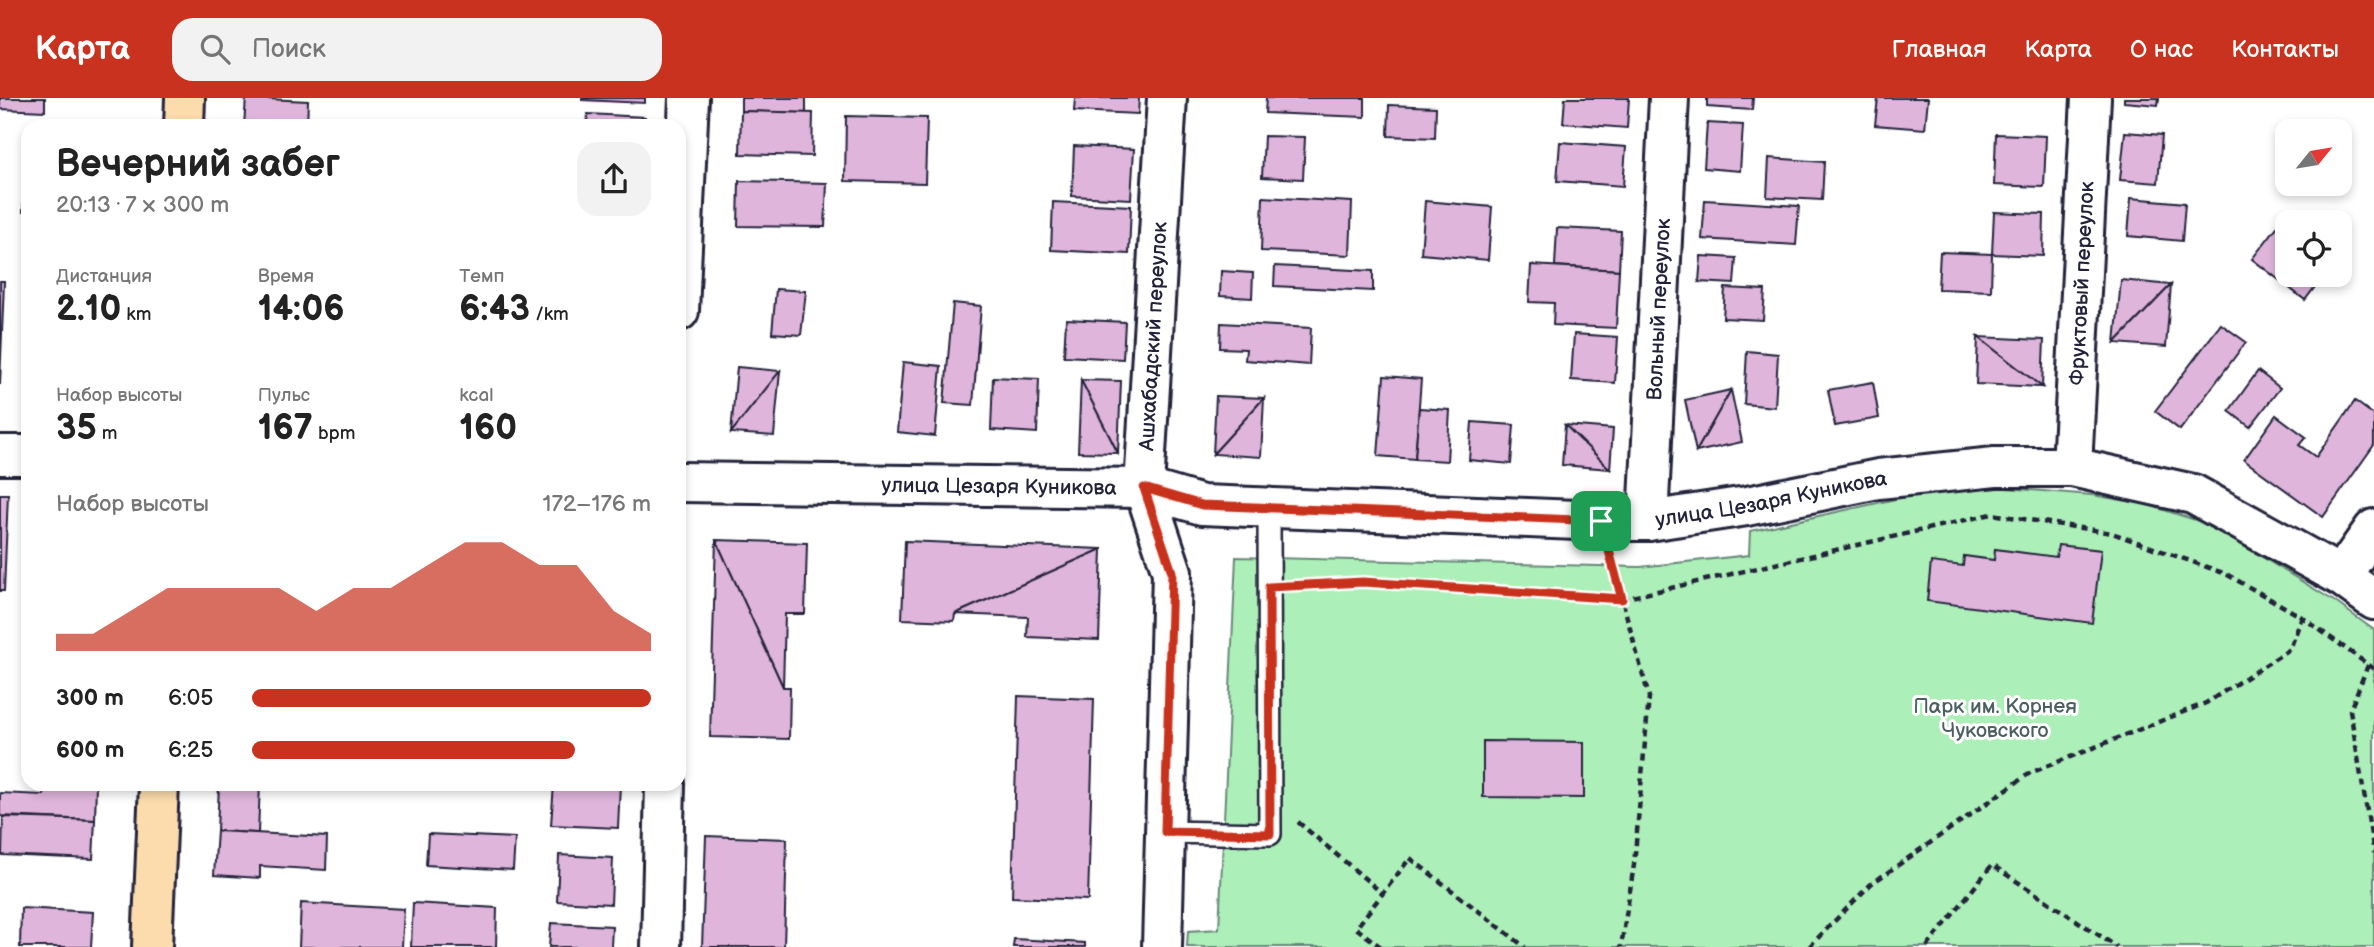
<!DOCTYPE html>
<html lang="ru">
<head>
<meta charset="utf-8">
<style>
	:root { --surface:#fff; --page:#f2f2f2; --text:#222; --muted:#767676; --accent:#c8321e }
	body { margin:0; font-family:"Balsamiq Sans",sans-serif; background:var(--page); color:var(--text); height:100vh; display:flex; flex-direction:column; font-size:26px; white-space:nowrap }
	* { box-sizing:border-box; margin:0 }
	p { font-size:23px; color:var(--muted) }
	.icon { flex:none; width:38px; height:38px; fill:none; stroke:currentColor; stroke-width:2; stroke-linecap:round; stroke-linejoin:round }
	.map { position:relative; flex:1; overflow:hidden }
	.details { position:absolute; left:21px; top:21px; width:665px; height:672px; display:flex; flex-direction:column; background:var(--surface); border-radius:21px; box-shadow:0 4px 10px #0003 }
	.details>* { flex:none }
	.needle { width:46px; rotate:60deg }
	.fabs { position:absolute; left:2275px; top:21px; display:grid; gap:14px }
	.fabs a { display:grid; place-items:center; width:77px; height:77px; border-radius:14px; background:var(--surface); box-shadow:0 4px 10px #0003; font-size:35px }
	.pin { position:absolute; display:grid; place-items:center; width:60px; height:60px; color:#fff; margin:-30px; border-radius:14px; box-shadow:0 4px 10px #0006 }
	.round { display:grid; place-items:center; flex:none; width:74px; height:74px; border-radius:21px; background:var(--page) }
	.head { display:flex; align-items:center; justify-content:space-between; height:119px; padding:0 35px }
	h1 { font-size:38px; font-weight:700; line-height:52px }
	.stats { display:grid; grid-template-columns:repeat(3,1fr); gap:10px; height:119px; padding:7px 35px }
	.stats div { display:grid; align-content:center }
	.stats b { font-size:35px; font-weight:700 }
	.stats small { font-size:19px; font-weight:400 }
	.stats p { font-size:19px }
	.chart { height:196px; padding:14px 35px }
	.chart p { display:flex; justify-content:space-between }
	.chart svg { width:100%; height:126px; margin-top:7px; fill:var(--accent); opacity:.7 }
	ul { padding:0 35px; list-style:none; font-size:23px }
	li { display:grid; grid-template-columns:112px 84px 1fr; align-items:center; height:52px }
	li i { height:18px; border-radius:9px; background:var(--accent) }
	header { display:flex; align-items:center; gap:42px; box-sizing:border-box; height:98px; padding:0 35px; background:var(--accent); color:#fff }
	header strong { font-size:33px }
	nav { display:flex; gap:38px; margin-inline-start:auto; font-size:24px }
	.search { width:490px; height:63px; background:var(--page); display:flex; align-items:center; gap:18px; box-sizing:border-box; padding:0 24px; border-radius:21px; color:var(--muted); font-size:26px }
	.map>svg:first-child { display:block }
	.green { fill:#adefb8; stroke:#68887a; stroke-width:2 }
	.building { fill:#dfb5dc; stroke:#22223b; stroke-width:2 }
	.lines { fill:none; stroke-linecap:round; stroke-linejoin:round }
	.lane-casing { stroke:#22223b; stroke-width:26 }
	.street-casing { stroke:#22223b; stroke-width:44 }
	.secondary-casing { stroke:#22223b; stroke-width:44 }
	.primary-casing { stroke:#22223b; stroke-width:44 }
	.path { stroke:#22223b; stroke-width:4.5; stroke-dasharray:7 5; stroke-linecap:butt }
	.lane { stroke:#fff; stroke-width:21 }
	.street { stroke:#fff; stroke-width:38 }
	.secondary { stroke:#fff; stroke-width:38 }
	.primary { stroke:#fcdcac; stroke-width:38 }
	.route-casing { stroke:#fff; stroke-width:14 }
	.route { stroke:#c8321e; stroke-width:9 }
	.labels { text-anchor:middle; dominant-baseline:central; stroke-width:6; stroke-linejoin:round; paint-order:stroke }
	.street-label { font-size:21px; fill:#22223b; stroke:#fff }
	.park-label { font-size:21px; fill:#4c6060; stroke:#fff }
</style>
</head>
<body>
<header>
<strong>Карта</strong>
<div class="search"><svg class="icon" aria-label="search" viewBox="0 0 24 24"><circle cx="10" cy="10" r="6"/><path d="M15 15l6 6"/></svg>Поиск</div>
<nav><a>Главная</a><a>Карта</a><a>О нас</a><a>Контакты</a></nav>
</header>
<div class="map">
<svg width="2374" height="849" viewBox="0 0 2374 849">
	<rect width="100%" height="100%" fill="#fff"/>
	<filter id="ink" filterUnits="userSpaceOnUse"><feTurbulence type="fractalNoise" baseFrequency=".0143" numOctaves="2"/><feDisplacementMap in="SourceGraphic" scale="14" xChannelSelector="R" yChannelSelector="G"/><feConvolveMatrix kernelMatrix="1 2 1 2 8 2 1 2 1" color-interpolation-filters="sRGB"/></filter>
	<g filter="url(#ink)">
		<!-- green -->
		<polygon class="green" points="1993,389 2092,397 2145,406 2208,426 2334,503 2374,532 2374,849 1187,849 1188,833 1219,831 1236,459 1640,469 1749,457 1750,433 1914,397"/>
		<!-- building -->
		<g class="building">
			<polygon points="0,0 45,0 45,13 0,11"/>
			<polygon points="246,0 308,3 307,28 244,28"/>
			<polygon points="582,0 645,0 645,5 582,2"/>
			<polygon points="741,0 806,0 806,15 741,13"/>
			<polygon points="1075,0 1139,0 1138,16 1074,13"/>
			<polygon points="1266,0 1365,0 1365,19 1265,15"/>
			<polygon points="1565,0 1629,0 1627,30 1563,25"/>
			<polygon points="1707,0 1753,0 1752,12 1707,9"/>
			<polygon points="1878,0 1928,0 1925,31 1875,27"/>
			<polygon points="2124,0 2159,0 2158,7 2124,4"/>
			<polygon points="1389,7 1436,9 1435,40 1388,38"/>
			<polygon points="741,13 813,15 812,58 740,56"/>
			<polygon points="588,16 645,19 645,28 587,28"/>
			<polygon points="846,18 927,20 925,85 845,83"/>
			<polygon points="1707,25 1743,27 1740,73 1704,70"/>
			<polygon points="2125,34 2162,37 2158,85 2120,82"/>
			<polygon points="1996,36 2046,38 2044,89 1994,87"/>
			<polygon points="1264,38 1305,39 1303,81 1262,79"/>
			<polygon points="1560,44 1626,49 1623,88 1557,83"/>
			<polygon points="1074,48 1134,51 1131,101 1072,98"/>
			<polygon points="1769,60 1824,64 1822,102 1767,99"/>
			<polygon points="25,72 28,72 28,114 23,114"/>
			<polygon points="739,83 827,85 825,129 738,128"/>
			<polygon points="1263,99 1352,104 1350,157 1261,153"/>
			<polygon points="2131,100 2185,105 2182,143 2128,138"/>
			<polygon points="1705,102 1799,108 1796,147 1702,141"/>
			<polygon points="1425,103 1492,109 1488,162 1421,156"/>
			<polygon points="1053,104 1131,108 1129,156 1051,152"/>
			<polygon points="1994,114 2044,116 2043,158 1992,156"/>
			<polygon points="2277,129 2287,137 2287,177 2324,177 2305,202 2252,161"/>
			<polygon points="1557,130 1621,133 1619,172 1555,168"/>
			<polygon points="1940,154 1992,156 1991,193 1938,191"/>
			<polygon points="1701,158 1736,160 1734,186 1699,184"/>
			<polygon points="1531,167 1619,172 1616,230 1553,227 1554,205 1529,204"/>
			<polygon points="1275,168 1373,173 1373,193 1274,188"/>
			<polygon points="1221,173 1253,175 1252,200 1220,198"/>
			<polygon points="2121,182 2171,187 2115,245"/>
			<polygon points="0,183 4,183 0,287"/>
			<polygon points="2171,187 2166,249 2115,245"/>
			<polygon points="1725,190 1765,192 1763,222 1723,220"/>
			<polygon points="776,191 806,193 801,237 772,235"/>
			<polygon points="953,205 981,208 973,307 944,305"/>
			<polygon points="1066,221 1125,224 1123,261 1064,258"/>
			<polygon points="1221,225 1311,230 1309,267 1245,262 1246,251 1220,250"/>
			<polygon points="2221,226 2246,244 2180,332 2155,313"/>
			<polygon points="1574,236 1618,239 1615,285 1571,282"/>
			<polygon points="1978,239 2044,242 2042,289"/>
			<polygon points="1978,239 2042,289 1976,286"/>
			<polygon points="1747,253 1778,256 1775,309 1744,306"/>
			<polygon points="903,264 941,268 935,338 897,334"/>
			<polygon points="737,269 780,273 731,335"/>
			<polygon points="780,273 774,338 731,335"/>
			<polygon points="2258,273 2280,290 2250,329 2229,313"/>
			<polygon points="1384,278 1421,281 1415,361 1378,358"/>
			<polygon points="993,279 1039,281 1037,335 991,332"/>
			<polygon points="1081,282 1118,355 1078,354"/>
			<polygon points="1081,282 1121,283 1118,355"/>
			<polygon points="1873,284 1879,320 1835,328 1828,292"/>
			<polygon points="1731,292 1696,354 1685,302"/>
			<polygon points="1731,292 1742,344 1696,354"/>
			<polygon points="1216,298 1264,300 1213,356"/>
			<polygon points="1264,300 1261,359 1213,356"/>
			<polygon points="2355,303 2374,317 2374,347 2323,419 2244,362 2276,317 2306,339 2299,347 2316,359"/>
			<polygon points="1419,310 1450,312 1447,363 1415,361"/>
			<polygon points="1472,324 1514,327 1511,366 1469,362"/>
			<polygon points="1565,327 1613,331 1610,371"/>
			<polygon points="1565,327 1610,371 1562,367"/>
			<polygon points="0,396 8,396 4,493 0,493"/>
			<polygon points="716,442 807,445 805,516 785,516 783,589"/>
			<polygon points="716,442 783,589 790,589 789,641 710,639"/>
			<polygon points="905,443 1102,451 955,516 954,523 902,521"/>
			<polygon points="2058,447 2101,452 2092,525 1927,503 1931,464 1963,468 1964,458 1994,462 1995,451 2056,459"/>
			<polygon points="1102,451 1099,542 1027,539 1028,519 955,516"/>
			<polygon points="1018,598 1094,601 1088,802 1012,799"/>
			<polygon points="1483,643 1584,644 1584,700 1483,699"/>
			<polygon points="45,686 96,686 95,722 0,718 0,695 44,697"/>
			<polygon points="219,686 260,686 258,735 217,733"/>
			<polygon points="554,686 620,686 618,730 551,727"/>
			<polygon points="3,719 95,722 93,761 2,757"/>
			<polygon points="217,733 327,739 326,772 260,768 260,780 214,777"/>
			<polygon points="428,736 515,740 513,772 426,767"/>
			<polygon points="706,738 787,741 784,849 702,849"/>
			<polygon points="559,757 613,760 611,806 557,803"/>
			<polygon points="301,805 404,811 402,849 299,849"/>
			<polygon points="413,805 497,810 496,849 411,849"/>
			<polygon points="21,810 93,814 91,849 20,849"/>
			<polygon points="551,825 612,828 611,849 549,849"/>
			<polygon points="1014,841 1085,845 1085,849 1013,849"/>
		</g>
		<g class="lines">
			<!-- lane casing -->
			<g class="lane-casing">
				<polyline id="lane" points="1165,734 1270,736 1269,410"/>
			</g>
			<!-- street casing -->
			<g class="street-casing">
				<g id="street">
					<polyline points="679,213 689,0"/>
					<path id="s1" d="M2072,369L2091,0"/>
					<path id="s2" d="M1144,390L1167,0"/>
					<path id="s3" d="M1648,423L1669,0"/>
					<polyline points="2341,478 2374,431"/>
					<polyline points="661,849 665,686"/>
				</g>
			</g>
			<!-- secondary casing -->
			<g class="secondary-casing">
				<g id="secondary">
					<polyline points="0,357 28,357"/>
					<path id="s4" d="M679,384L1144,390L1202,407L1601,423H1648L1747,408L1878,381L1995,369H2072L2193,396L2341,478L2374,502"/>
					<polyline points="1144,390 1172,474 1162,849"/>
				</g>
			</g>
			<!-- primary casing -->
			<g class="primary-casing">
				<g id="primary">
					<polyline points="184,28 185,0"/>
					<polyline points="152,849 159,686"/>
				</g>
			</g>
			<!-- path -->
			<g class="path">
				<polyline points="1610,458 1649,599 1634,767 1621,849"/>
				<polyline points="1298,487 1363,484 1623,501 1992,416 2112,435 2226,476 2302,519 2374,571"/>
				<polyline points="2368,567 2350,612 2374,755"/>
				<polyline points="1298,724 1383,796"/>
				<polyline points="1381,849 1356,830 1410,760 1525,849"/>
				<polyline points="1809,849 1871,786 2030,675 2206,605 2290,551 2302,519"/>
				<polyline points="1927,849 1992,767 2117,849"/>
			</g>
			<!-- lane -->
			<use href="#lane" class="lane"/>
			<!-- street -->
			<use href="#street" class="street"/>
			<!-- secondary -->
			<use href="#secondary" class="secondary"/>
			<!-- primary -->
			<use href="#primary" class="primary"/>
		</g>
	</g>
	<g class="lines" filter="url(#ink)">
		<!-- route casing -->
		<g class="route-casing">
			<polygon id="route" points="1144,390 1202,407 1601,423 1622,501 1363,484 1269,489 1270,736 1165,734 1172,474"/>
		</g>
		<!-- route -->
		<use href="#route" class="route"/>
	</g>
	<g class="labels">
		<!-- street labels -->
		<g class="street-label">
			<text stroke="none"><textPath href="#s1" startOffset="184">Фруктовый переулок</textPath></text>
			<text stroke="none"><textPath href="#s3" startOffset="212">Вольный переулок</textPath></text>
			<text stroke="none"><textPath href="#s2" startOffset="152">Ашхабадский переулок</textPath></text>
			<text stroke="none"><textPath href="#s4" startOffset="320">улица Цезаря Куникова</textPath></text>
			<text stroke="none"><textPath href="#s4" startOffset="1097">улица Цезаря Куникова</textPath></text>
		</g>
		<!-- park labels -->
		<g class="park-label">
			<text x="1995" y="608">Парк им. Корнея<tspan x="1995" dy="24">Чуковского</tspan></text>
		</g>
	</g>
</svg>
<div class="fabs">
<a><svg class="needle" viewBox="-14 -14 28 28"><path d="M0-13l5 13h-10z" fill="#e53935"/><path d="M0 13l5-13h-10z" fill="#767676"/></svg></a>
<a><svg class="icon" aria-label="locate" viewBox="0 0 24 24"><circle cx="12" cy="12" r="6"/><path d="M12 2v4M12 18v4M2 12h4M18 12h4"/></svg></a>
</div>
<div class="pin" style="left:1601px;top:423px;background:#1e9e55"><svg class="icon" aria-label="arrive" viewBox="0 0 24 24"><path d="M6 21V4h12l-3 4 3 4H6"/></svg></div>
<section class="details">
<div class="head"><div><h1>Вечерний забег</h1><p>20:13 · 7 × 300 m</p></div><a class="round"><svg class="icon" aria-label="share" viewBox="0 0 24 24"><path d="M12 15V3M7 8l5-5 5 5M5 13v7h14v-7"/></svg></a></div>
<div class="stats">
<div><p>Дистанция</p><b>2.10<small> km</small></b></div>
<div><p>Время</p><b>14:06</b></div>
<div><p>Темп</p><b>6:43<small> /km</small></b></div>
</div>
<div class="stats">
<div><p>Набор высоты</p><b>35<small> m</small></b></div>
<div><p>Пульс</p><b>167<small> bpm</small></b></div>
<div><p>kcal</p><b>160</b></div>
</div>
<div class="chart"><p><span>Набор высоты</span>172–176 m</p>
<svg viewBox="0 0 160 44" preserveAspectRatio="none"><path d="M0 44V38L10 38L20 30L30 22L40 22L50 22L60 22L70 30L80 22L90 22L100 14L110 6L120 6L130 14L140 14L150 30L160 38V44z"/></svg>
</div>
<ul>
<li><b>300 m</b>6:05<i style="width:100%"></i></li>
<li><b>600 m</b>6:25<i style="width:81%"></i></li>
</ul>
</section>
</div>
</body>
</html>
